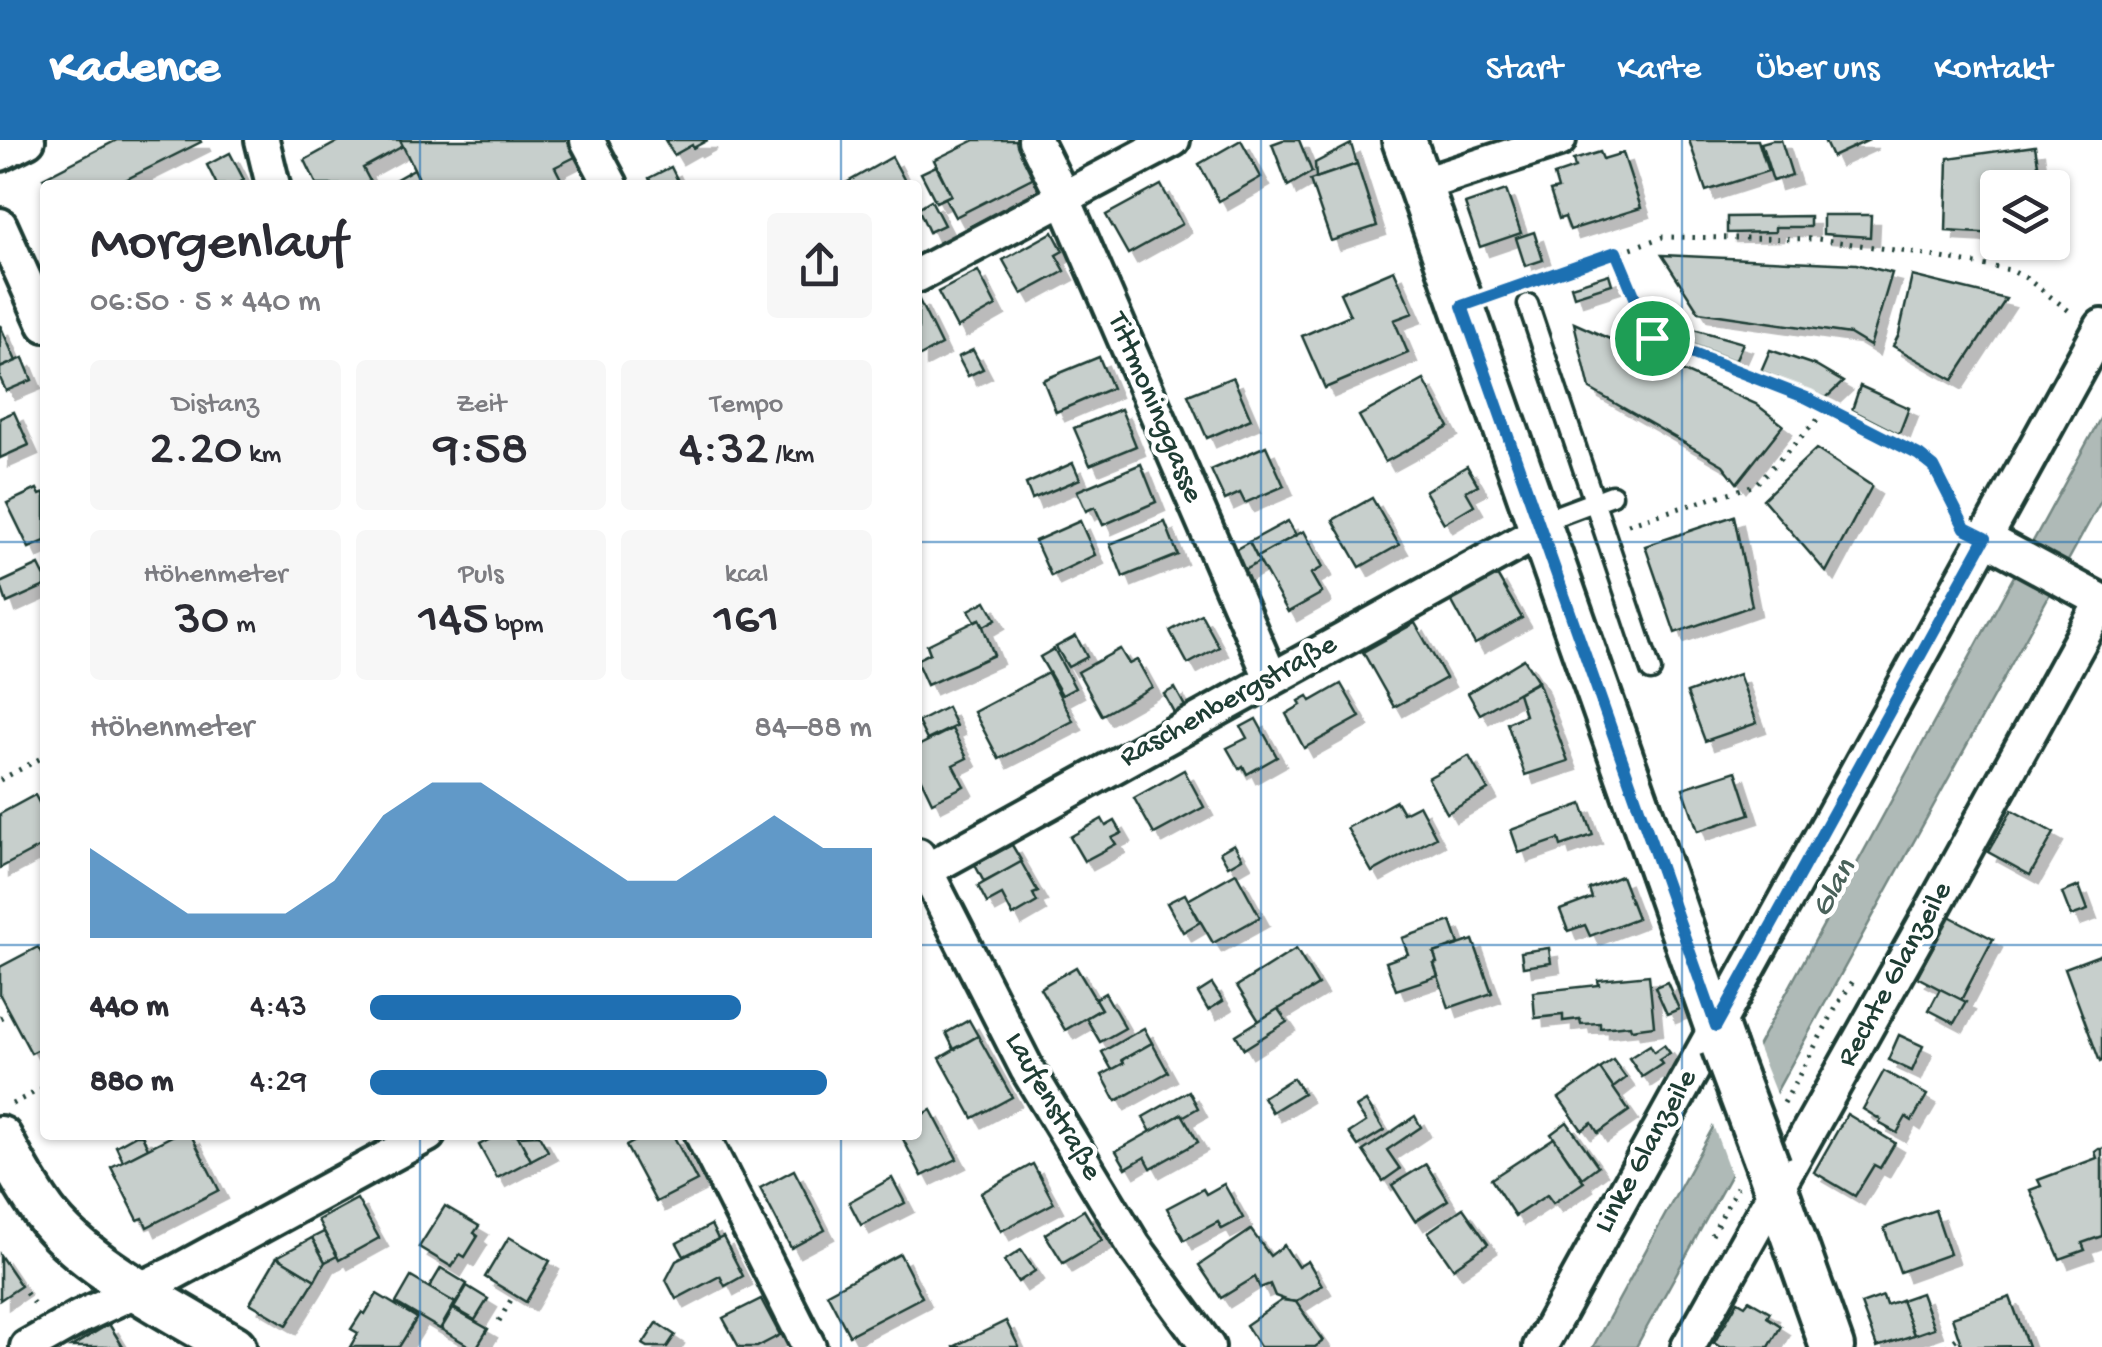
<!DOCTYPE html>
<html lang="de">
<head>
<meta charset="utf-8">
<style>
	:root { --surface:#fff; --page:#f7f7f7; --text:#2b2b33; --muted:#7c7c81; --accent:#1f6fb2 }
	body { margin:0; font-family:"Gochi Hand",sans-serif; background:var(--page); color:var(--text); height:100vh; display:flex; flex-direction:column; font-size:38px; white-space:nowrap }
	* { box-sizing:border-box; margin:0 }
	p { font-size:32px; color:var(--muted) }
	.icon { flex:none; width:55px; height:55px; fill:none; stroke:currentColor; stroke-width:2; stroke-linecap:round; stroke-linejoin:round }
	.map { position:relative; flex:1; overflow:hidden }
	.sheet { position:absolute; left:40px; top:40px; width:882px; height:960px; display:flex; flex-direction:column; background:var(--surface); border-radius:10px; box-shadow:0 2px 8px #0004 }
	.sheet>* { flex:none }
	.controls { position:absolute; left:1980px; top:30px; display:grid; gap:20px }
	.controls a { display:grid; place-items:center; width:90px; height:90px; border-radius:10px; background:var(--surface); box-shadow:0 2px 8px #0004; font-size:50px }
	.pin { position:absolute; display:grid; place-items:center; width:85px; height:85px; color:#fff; margin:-42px; border:5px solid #fff; border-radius:50%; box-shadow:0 2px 10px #0007 }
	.round { display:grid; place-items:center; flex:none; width:105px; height:105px; border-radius:10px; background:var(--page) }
	.summary { display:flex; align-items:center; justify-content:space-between; height:170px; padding:0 50px }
	h1 { font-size:55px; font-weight:600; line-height:75px }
	.stats { display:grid; grid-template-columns:repeat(3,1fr); gap:15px; height:170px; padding:10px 50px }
	.stats div { display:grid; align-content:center; border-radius:10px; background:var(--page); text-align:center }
	.stats b { font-size:50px; font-weight:600 }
	.stats small { font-size:28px; font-weight:400 }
	.stats p { font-size:28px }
	.chart { height:280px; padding:20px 50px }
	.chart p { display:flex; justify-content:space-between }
	.chart svg { width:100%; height:180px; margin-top:10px; fill:var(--accent); opacity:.7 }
	ul { padding:0 50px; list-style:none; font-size:32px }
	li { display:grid; grid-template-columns:160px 120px 1fr; align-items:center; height:75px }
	li i { height:25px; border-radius:12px; background:var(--accent) }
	header { display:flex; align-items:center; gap:60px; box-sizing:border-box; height:140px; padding:0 50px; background:var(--accent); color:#fff }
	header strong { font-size:48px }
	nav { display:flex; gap:55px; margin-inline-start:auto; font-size:35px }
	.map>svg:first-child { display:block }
	.water { fill:#afbab7; stroke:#758883; stroke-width:2.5 }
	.pier { fill:#fff }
	.building { fill:#c7cfcc; stroke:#1f3d34; stroke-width:2.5; filter:url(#shadow) }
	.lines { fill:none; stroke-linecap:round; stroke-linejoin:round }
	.service-casing { stroke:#1f3d34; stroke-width:25 }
	.minor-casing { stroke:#1f3d34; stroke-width:40 }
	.tertiary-casing { stroke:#1f3d34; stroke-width:50 }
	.path { stroke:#1f3d34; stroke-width:5; stroke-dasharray:2.5 8; stroke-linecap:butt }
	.service { stroke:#fff; stroke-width:18 }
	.minor { stroke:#fff; stroke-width:32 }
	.tertiary { stroke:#fff; stroke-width:42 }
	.tertiary-bridge-casing { stroke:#1f3d34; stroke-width:50; stroke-linecap:butt }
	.tertiary-bridge { stroke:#fff; stroke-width:42 }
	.route-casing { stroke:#fff; stroke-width:20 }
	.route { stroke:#1f6fb2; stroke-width:12 }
	.grid { fill:none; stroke:#1f6fb2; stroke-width:2.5; stroke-opacity:0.55 }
	.labels { text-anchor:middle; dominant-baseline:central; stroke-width:9; stroke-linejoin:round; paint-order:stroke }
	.street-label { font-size:30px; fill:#1f3d34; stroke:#fff }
	.water-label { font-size:32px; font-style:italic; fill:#4a625b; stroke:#fff }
</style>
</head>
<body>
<header>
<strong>Kadence</strong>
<nav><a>Start</a><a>Karte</a><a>Über uns</a><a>Kontakt</a></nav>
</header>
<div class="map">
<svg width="2102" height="1207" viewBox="0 0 2102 1207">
	<defs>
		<filter id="shadow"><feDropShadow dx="9" dy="9" stdDeviation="0" flood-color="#0004"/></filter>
	</defs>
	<rect width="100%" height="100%" fill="#fff"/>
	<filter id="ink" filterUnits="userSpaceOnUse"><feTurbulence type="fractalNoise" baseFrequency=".01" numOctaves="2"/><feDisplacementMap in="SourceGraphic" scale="20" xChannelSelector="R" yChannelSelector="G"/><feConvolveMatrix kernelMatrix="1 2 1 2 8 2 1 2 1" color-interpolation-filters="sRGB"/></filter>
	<g filter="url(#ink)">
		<!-- water -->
		<polygon class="water" points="2102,275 2102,359 1636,1207 1593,1207"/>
		<!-- pier -->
		<polygon class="pier" points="1755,901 1778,959 1733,1040 1711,980"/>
		<!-- building -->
		<g class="building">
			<polygon points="117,0 200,0 201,2 115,45 47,45 43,38"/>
			<polygon points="341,0 400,0 403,6 363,28 372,45 317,45 305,20"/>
			<polygon points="400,0 569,0 577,16 555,27 564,45 422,45"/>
			<polygon points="665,0 708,0 693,8 692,5 674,15"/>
			<polygon points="975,0 1016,0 1034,37 955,77 945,58 951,55 934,20"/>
			<polygon points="1241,0 1261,37 1219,61 1199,24"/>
			<polygon points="1283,0 1299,0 1312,32 1288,46 1272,4"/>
			<polygon points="1689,0 1758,0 1768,31 1706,51"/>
			<polygon points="1772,0 1781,0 1792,35 1773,41 1761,3"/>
			<polygon points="1824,0 1869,0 1832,17"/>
			<polygon points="1351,4 1357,24 1316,38 1315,23"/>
			<polygon points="2035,6 2042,48 1998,48 1998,94 1946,91 1948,18"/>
			<polygon points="1600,12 1603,19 1623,13 1641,68 1570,90 1565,77 1559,79 1550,51 1558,49 1554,35 1575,28 1573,20"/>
			<polygon points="230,13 244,40 235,45 217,45 207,25"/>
			<polygon points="892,17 907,45 847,45 846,43"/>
			<polygon points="1357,24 1377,86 1331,101 1310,40"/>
			<polygon points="936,26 951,55 936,62 921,33"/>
			<polygon points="671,27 680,45 652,45 649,38"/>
			<polygon points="414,29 422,45 386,45"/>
			<polygon points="1161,45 1182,84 1128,114 1106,75"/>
			<polygon points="1506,50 1521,93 1480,107 1465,64"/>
			<polygon points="931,60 944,85 929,92 918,68"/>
			<polygon points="1823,75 1871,75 1870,97 1823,94"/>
			<polygon points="1810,76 1810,87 1775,87 1775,92 1727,93 1727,77"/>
			<polygon points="1053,92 1063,111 1056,115 1065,131 1022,154 1003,120"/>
			<polygon points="1534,92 1543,120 1525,126 1516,98"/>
			<polygon points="1662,115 1856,124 1892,133 1870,206 1850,194 1699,172"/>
			<polygon points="1394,130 1413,173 1394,180 1408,213 1325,248 1302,196 1350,175 1340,153"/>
			<polygon points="978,131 996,166 957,188 938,152"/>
			<polygon points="1609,134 1612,144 1574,156 1571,146"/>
			<polygon points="1912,136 2006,159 1953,240 1893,206 1899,194"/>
			<polygon points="918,158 941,205 918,217"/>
			<polygon points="1574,183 1756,264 1783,285 1737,343 1723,325 1590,249"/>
			<polygon points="1676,184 1743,203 1735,221 1671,196"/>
			<polygon points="0,185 16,221 0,228"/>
			<polygon points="973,210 983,229 968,236 958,217"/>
			<polygon points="1770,210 1814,225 1843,242 1826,258 1761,231"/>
			<polygon points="1099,217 1112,248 1056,272 1043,240"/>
			<polygon points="23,218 32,240 6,251 0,238 0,228"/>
			<polygon points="1233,237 1251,279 1207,298 1188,255"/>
			<polygon points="1424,240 1449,287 1385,322 1359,276"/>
			<polygon points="1860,246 1909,268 1899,294 1852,270"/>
			<polygon points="1121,269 1136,306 1090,325 1074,288"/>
			<polygon points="14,272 29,305 0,318 0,278"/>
			<polygon points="1266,306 1284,346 1245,363 1240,353 1225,360 1211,330"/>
			<polygon points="1816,309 1872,346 1826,432 1763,359"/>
			<polygon points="1073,323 1080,339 1032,359 1026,344"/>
			<polygon points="1141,324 1156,362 1103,385 1095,367 1086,371 1077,351"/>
			<polygon points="1467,326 1478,345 1466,351 1474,365 1444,383 1425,351"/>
			<polygon points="37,349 40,355 45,353 45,401 29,408 7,363"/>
			<polygon points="1372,358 1399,405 1360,427 1333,380"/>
			<polygon points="1734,376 1752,466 1675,493 1645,406"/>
			<polygon points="1080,381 1095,415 1051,436 1035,401"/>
			<polygon points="1288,381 1296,395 1257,417 1249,402"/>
			<polygon points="1165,382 1178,415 1123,437 1110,404"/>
			<polygon points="1304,391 1323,427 1311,434 1322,453 1288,472 1257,417"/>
			<polygon points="1249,402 1259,422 1242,431 1231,412"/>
			<polygon points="39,425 45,437 45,446 7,463 0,443"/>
			<polygon points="1497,435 1522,478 1475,504 1451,460"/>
			<polygon points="986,461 996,479 984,486 980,479 975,481 969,470"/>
			<polygon points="1201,474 1219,507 1188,524 1170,491"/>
			<polygon points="980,479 994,515 927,545 918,525 918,519 930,513 927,505"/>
			<polygon points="1415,483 1446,538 1394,567 1363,512"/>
			<polygon points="1076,496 1087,517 1068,527 1056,507"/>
			<polygon points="1054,509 1075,548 1062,555 1040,517"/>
			<polygon points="1120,509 1129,524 1137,520 1152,547 1102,575 1078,532"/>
			<polygon points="1524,519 1538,541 1480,574 1468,553"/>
			<polygon points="1048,533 1073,581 999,619 974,572"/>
			<polygon points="1739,534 1757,583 1705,601 1687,553"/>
			<polygon points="1538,542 1568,621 1525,635 1507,583 1525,575 1518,553"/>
			<polygon points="1341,544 1360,577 1304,608 1286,574 1301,565 1299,561 1308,556 1311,561"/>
			<polygon points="1175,548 1187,570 1176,576 1164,554"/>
			<polygon points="947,567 956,586 927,600 918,582"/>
			<polygon points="1256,579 1277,617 1247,634 1243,626 1239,629 1227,608 1247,598 1241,587"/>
			<polygon points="952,589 967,618 953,625 964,646 932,662 918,633 918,606"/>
			<polygon points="1469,616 1488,650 1447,673 1428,638"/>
			<polygon points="1184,630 1204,667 1154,694 1134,658"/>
			<polygon points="1736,631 1750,674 1698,691 1683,648"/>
			<polygon points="35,655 45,674 45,704 0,728 0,674"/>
			<polygon points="1396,661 1403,673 1419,665 1436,697 1372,732 1347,688"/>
			<polygon points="1582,664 1593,695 1561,706 1559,699 1519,713 1511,690"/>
			<polygon points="2012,670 2054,693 2030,735 1988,712"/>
			<polygon points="1102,679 1106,686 1115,681 1122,693 1112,698 1116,704 1084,721 1070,697"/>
			<polygon points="1234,704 1242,718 1228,726 1220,712"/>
			<polygon points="1012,705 1022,722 984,742 975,725"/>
			<polygon points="1021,722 1038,752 1033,754 1037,762 1013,776 1002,755 987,763 978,746"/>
			<polygon points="1236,733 1260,777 1213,803 1188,760"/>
			<polygon points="1621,736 1637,778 1590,796 1585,785 1568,791 1560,770 1592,758 1589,749"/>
			<polygon points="2079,746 2088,770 2071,776 2062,753"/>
			<polygon points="1185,754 1200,782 1183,792 1167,763"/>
			<polygon points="1949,776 1993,799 1961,860 1917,837"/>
			<polygon points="1451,781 1459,804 1434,813 1437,823 1434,824 1438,836 1396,850 1386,822 1408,814 1402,798"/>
			<polygon points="1473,800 1492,853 1449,868 1434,824 1437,823 1434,813"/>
			<polygon points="38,807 45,820 45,906 31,913 0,855 0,827"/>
			<polygon points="1549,808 1551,823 1523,827 1521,812"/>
			<polygon points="1296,809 1318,845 1259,881 1237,846"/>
			<polygon points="2102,814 2102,921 2100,922 2065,828"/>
			<polygon points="1076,827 1101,869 1065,890 1040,848"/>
			<polygon points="1649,835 1654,886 1631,889 1630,885 1600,888 1600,883 1581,884 1580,879 1563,881 1563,875 1535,878 1533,852 1599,845 1598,840"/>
			<polygon points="1667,842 1679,869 1667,874 1655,847"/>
			<polygon points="1212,844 1223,861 1208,870 1198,853"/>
			<polygon points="1940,849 1966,862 1954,883 1929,870"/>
			<polygon points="1105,853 1125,888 1100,902 1086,878 1101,869 1095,859"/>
			<polygon points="1278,869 1287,882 1244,909 1236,895"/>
			<polygon points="969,880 978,896 954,909 946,893"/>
			<polygon points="1144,888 1152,903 1122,920 1124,923 1112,930 1102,912"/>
			<polygon points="1899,895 1923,906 1912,931 1888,920"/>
			<polygon points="978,896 1012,957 973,978 940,918"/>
			<polygon points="1152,903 1168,932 1116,961 1102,935 1124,923 1122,920"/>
			<polygon points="1650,905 1654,912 1664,905 1670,913 1659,920 1662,924 1642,937 1629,918"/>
			<polygon points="1613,920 1626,938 1613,948 1600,929"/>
			<polygon points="1600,929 1629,971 1598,993 1592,983 1582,990 1559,958"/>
			<polygon points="1884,931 1927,955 1912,981 1906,977 1897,993 1879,983 1881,980 1863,969"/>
			<polygon points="1293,938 1303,953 1272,972 1263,957"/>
			<polygon points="1189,951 1198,968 1184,976 1182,974 1151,992 1143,977"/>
			<polygon points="1366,961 1384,990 1358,1006 1349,993 1366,982 1356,967"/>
			<polygon points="931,970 957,1019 922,1036 901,995 918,995 918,977"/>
			<polygon points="1182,974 1198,1002 1151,1028 1145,1017 1126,1028 1116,1011"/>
			<polygon points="1847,974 1895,1003 1880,1028 1874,1025 1855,1056 1814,1032"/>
			<polygon points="1415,976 1421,987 1387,1010 1400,1029 1383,1041 1363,1011"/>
			<polygon points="1567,982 1598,1026 1582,1038 1551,994"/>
			<polygon points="136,995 142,995 148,1008 123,1021 116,1006"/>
			<polygon points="174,995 191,995 219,1050 147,1087 143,1078 138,1080 111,1027"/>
			<polygon points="498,995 518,995 531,1020 497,1038 479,1005"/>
			<polygon points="539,995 548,1011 531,1020 518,996"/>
			<polygon points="647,995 673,995 697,1041 656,1062 626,1006"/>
			<polygon points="1554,998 1584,1042 1553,1063 1547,1055 1515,1076 1491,1039"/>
			<polygon points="2099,1009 2102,1009 2102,1096 2082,1103 2085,1110 2060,1119 2030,1050 2041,1046 2038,1040 2097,1018 2095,1012"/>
			<polygon points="1033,1024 1054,1063 1001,1091 981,1053"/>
			<polygon points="1426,1024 1448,1060 1415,1081 1392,1045"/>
			<polygon points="794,1030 825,1090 791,1108 760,1048"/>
			<polygon points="892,1038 905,1063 861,1085 849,1062"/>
			<polygon points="1224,1044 1243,1078 1222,1089 1218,1082 1184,1100 1167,1068 1203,1049 1206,1054"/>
			<polygon points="357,1059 379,1098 339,1120 318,1080"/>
			<polygon points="445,1066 479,1086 474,1093 478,1096 465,1117 460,1114 452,1127 419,1107"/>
			<polygon points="1463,1068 1488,1104 1453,1128 1428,1092"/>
			<polygon points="1084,1070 1102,1100 1063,1123 1045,1094"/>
			<polygon points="1935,1070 1950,1114 1900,1132 1884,1088"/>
			<polygon points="711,1085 718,1099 684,1116 677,1103"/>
			<polygon points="1251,1090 1270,1116 1284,1105 1298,1127 1308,1121 1322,1145 1296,1162 1289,1161 1275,1156 1270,1144 1260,1148 1255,1137 1221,1158 1199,1125"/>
			<polygon points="324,1092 337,1116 325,1122 312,1098"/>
			<polygon points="509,1097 550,1121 526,1162 485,1137"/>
			<polygon points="723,1097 743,1136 725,1146 720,1136 676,1159 666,1140 676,1121"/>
			<polygon points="312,1098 325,1122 315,1140 277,1117"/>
			<polygon points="1021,1110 1035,1131 1018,1142 1004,1121"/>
			<polygon points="900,1114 922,1157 849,1195 827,1153"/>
			<polygon points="0,1115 21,1146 0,1160"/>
			<polygon points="277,1117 315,1140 287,1185 250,1163"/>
			<polygon points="441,1128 467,1144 456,1163 429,1148"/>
			<polygon points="411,1137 455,1163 440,1189 396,1163"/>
			<polygon points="467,1146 488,1159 475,1180 454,1168"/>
			<polygon points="1921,1153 1934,1188 1914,1195 1901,1160"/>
			<polygon points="377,1154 417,1178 399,1207 350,1207 358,1193 351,1189 362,1172 365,1174"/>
			<polygon points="1883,1156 1886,1165 1901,1160 1914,1195 1877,1207 1861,1164"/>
			<polygon points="2010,1157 2028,1206 1962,1207 1952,1177"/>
			<polygon points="761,1159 780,1195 757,1207 739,1207 723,1178"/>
			<polygon points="1282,1160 1296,1162 1323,1201 1315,1207 1260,1207 1246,1185"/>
			<polygon points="1749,1160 1770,1172 1767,1177 1781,1186 1769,1207 1720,1207 1714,1203 1738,1161 1745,1165"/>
			<polygon points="453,1169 488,1189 477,1207 471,1207 441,1189"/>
			<polygon points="1006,1181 1019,1207 953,1207"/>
			<polygon points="657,1183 675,1195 667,1207 648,1207 643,1204"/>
			<polygon points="109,1184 123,1207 71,1207"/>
		</g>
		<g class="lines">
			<!-- service casing -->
			<g class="service-casing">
				<g id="service">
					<polyline points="1528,164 1651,531"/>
					<polyline points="1540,382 1612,355"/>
				</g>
			</g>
			<!-- minor casing -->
			<g class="minor-casing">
				<g id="minor">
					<polyline points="262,0 273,45"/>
					<polyline points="587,0 611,45"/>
					<polyline points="1035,0 1064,59 1271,538"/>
					<polyline points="0,14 28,0"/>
					<polyline points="1420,45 1559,0"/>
					<polyline points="0,85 45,185"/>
					<polyline points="918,135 1173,0"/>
					<polyline points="1985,398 2102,461"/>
					<polyline points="918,715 1027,929 1134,1106 1208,1207"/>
					<polyline points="918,735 1542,390"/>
					<polyline points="702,995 809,1207"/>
					<polyline points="27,1207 80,1177 174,1133 428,995"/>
					<polyline points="1540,1207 2102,186"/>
					<polyline points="1688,1207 1930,774 2102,461"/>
				</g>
			</g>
			<!-- tertiary casing -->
			<g class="tertiary-casing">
				<g id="tertiary">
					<polyline points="1404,0 1723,906"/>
					<path d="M0,998C13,1023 27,1049 44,1072C84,1127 175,1171 234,1207"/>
					<polyline points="1768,1026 1832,1207"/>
				</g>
			</g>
			<!-- path -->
			<g class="path">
				<polyline points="1616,112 1652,198 1807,258 1919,315 1934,327 1960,378"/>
				<polyline points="1532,142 1663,97 1818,99 1908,112 2010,130 2026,138 2072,173"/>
				<polyline points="1628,384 1755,345 1828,269"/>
				<polyline points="0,640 45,616"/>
				<polyline points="0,878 10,873"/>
				<polyline points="1784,963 1839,862 1855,838"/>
				<polyline points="12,964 45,947"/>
				<polyline points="1712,1095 1737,1047"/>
				<polyline points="26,1153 36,1167"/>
				<polyline points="499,1181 512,1158"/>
				<polyline points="1946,1207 1959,1197"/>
			</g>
			<!-- service -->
			<use href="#service" class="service"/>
			<!-- minor -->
			<use href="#minor" class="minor"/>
			<!-- tertiary -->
			<use href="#tertiary" class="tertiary"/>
			<!-- tertiary-bridge casing -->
			<g class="tertiary-bridge-casing">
				<polyline id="tertiary-bridge" points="1723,906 1768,1026"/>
			</g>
			<!-- tertiary-bridge -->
			<use href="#tertiary-bridge" class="tertiary-bridge"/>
		</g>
	</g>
	<g class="lines" filter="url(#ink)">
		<!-- route casing -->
		<g class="route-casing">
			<polygon id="route" points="1616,112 1652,198 1807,258 1919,315 1934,327 1965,388 1985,398 1716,886 1462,166"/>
		</g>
		<!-- route -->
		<use href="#route" class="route"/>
	</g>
	<!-- grid -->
	<path class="grid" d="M420,0V45M841,0V45M1261,0V1207M1682,0V1207M0,402H45M918,402H2102M0,805H45M918,805H2102M420,995V1207M841,995V1207"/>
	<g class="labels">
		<!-- street labels -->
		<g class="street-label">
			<text transform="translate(1154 268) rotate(67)">Tittmoninggasse</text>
			<text transform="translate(1229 562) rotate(-29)">Raschenbergstraße</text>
			<text transform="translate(1896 835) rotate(-61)">Rechte Glanzeile</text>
			<text transform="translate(1052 967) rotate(60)">Laufenstraße</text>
			<text transform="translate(1647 1012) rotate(-61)">Linke Glanzeile</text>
		</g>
		<!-- water labels -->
		<g class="water-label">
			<text transform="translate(1835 749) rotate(-61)">Glan</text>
		</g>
	</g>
</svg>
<div class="controls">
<a><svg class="icon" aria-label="layers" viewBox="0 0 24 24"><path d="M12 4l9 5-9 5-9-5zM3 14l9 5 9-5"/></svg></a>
</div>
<div class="pin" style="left:1652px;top:198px;background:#1e9e55"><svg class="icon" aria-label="arrive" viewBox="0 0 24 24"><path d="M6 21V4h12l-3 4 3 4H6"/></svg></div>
<section class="sheet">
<div class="summary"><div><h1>Morgenlauf</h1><p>06:50 · 5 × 440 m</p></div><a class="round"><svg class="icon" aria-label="share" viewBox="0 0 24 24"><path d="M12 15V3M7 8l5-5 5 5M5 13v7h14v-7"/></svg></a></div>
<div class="stats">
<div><p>Distanz</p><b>2.20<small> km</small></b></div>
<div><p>Zeit</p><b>9:58</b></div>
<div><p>Tempo</p><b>4:32<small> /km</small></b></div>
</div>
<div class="stats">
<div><p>Höhenmeter</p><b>30<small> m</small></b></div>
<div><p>Puls</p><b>145<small> bpm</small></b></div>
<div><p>kcal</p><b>161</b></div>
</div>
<div class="chart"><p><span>Höhenmeter</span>84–88 m</p>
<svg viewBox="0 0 160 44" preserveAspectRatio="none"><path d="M0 44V22L10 30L20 38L30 38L40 38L50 30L60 14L70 6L80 6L90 14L100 22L110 30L120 30L130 22L140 14L150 22L160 22V44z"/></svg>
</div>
<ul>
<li><b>440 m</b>4:43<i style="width:74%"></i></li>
<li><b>880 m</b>4:29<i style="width:91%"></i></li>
</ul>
</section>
</div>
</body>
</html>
